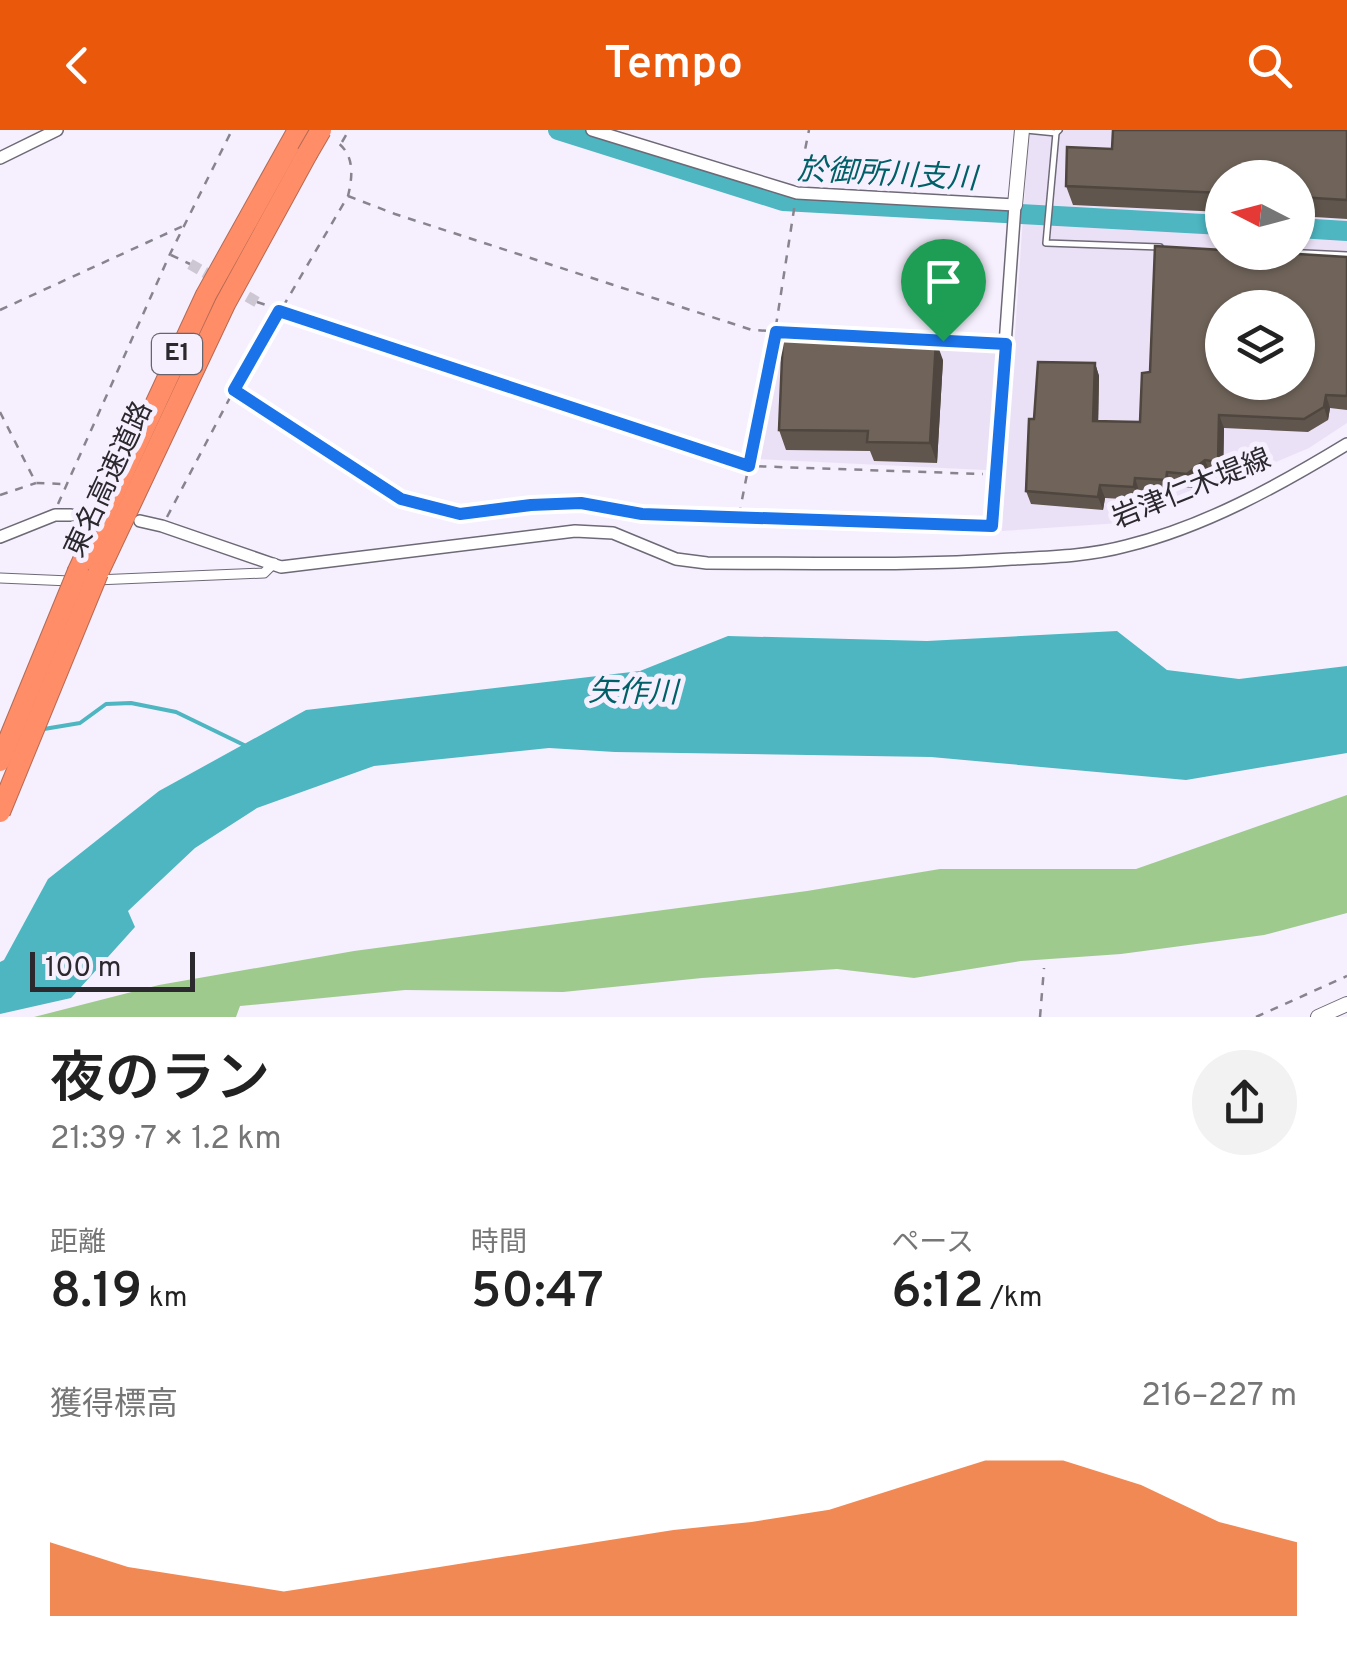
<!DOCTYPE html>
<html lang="ja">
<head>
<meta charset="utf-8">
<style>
	:root { --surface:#fff; --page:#f2f2f2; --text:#222; --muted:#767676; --accent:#ea580c }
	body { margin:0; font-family:Overpass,"Noto Sans JP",sans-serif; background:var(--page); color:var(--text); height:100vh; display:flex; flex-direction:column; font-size:38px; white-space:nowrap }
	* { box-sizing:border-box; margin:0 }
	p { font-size:32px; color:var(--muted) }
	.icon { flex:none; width:55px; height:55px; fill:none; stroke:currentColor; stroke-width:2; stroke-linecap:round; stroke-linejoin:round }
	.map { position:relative; height:887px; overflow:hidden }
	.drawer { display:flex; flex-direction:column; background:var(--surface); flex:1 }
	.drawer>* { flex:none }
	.needle { width:65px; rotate:276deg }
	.tools { position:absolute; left:1205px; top:30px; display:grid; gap:20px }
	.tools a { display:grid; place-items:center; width:110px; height:110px; border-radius:50%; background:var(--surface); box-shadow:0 2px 8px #0004; font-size:50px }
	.scale { position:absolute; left:30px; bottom:25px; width:165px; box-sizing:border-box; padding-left:10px; border:5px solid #2b292e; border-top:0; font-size:28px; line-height:35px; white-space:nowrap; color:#2b292e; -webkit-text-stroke:8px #f6effe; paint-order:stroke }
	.pin { position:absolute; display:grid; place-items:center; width:85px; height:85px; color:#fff; margin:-102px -42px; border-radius:50% 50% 50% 0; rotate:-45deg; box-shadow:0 0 10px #0007 }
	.pin .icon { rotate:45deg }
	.round { display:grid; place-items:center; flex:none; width:105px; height:105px; border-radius:52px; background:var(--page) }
	.summary { display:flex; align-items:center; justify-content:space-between; height:170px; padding:0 50px }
	h1 { font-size:55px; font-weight:600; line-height:75px }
	.stats { display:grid; grid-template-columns:repeat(3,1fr); gap:15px; height:170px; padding:10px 50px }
	.stats div { display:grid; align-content:center }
	.stats b { font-size:50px; font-weight:600 }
	.stats small { font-size:28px; font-weight:400 }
	.stats p { font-size:28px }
	.chart { height:280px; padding:20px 50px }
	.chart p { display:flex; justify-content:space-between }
	.chart svg { width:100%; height:180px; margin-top:10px; fill:var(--accent); opacity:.7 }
	header { display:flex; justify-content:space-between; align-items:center; height:130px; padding:0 50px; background:var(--accent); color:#fff; font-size:45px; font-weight:600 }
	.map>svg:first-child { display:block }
	.built { fill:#ebe1f7; fill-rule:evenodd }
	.forest { fill:#9eca8d }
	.water { fill:#4db6c1 }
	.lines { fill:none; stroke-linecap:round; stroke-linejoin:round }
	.stream { stroke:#4db6c1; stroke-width:4 }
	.river { stroke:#4db6c1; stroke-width:20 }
	.minor-tunnel { stroke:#cdc7d4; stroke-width:11; stroke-dasharray:11 5.5; stroke-linecap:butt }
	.service-casing { stroke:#6e6976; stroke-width:8 }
	.pedestrian-casing { stroke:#6e6976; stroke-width:11 }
	.minor-casing { stroke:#6e6976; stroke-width:14 }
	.tertiary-casing { stroke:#6e6976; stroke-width:16 }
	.motorway-casing { stroke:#b46a54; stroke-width:22 }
	.path { stroke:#88848e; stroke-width:2.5; stroke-dasharray:8 8; stroke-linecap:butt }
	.service { stroke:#fff; stroke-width:5 }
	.pedestrian { stroke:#fff; stroke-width:9 }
	.minor { stroke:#fff; stroke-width:11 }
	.tertiary { stroke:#fff; stroke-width:14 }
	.motorway { stroke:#fe8d68; stroke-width:20 }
	.motorway-bridge-casing { stroke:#b46a54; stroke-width:22; stroke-linecap:butt }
	.motorway-bridge { stroke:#fe8d68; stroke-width:20 }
	.wall { fill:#60564d }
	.shaded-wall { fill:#4e463f }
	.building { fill:#70645a; stroke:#4e463f; stroke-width:2.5; fill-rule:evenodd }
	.route-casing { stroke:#fff; stroke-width:20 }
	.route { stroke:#1a73e8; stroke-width:12 }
	.labels { text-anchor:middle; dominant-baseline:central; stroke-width:10; stroke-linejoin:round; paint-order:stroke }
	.shield { fill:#f6effe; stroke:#68646c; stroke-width:2.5 }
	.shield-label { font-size:25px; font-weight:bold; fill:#2b292e }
	.street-label { font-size:28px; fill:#2b292e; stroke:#f6effe }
	.water-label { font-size:30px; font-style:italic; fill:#006068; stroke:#f6effe }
</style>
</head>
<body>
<header><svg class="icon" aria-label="back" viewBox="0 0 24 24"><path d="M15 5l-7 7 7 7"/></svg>Tempo<svg class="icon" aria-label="search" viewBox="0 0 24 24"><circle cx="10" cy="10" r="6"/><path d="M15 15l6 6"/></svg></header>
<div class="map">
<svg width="1347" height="887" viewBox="0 0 1347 887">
	<rect width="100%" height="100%" fill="#f6effe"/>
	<!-- built -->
	<path class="built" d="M1029,0H1347V293L1309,318L1135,392L1002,401L1005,341L758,329L781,207L1014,219ZM1222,48H1298V122H1222ZM1222,178H1298V252H1222Z"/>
	<!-- forest -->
	<polygon class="forest" points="1347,665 1347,783 1264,805 1121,824 1021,831 914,848 837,839 702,848 563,862 405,860 240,876 236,887 34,887 159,855 354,821 807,761 940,739 1136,739"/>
	<!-- water -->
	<polygon class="water" points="1117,501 1167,540 1239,549 1347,536 1347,623 1186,650 931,627 615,622 549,618 374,636 257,678 195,718 128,781 135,797 71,868 0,884 0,832 4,830 48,749 159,661 306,580 640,541 728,506 927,511"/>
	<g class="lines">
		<!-- stream -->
		<polyline class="stream" points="44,599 80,593 106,574 131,573 176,582 244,615"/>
		<!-- river -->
		<g class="river">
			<polyline points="558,0 783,71 1222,95"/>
			<polyline points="1298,98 1347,101"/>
		</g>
		<!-- minor-tunnel -->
		<g class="minor-tunnel">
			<polyline points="190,134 257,172"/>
			<polyline points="71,385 106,388"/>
		</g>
		<!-- service casing -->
		<g class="service-casing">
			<g id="service">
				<polyline points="1026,0 1056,3 1059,0"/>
				<polyline points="1056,3 1046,113 1160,117"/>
				<polyline points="1283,122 1347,125"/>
			</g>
		</g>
		<!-- pedestrian casing -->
		<g class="pedestrian-casing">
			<g id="pedestrian">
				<polyline points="0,448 70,451"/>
				<polyline points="96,450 264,443 274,433"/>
			</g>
		</g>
		<!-- minor casing -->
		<g class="minor-casing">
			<g id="minor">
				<polyline points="592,0 797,63 1015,75 992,396"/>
				<polyline points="0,28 57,0"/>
				<path d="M140,391L162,396L281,437L575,401L613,403L676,429L707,433C809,433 911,436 1012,429C1050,427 1089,426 1126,416C1204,397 1278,356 1347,314"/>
				<polyline points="0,407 55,385 71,385"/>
			</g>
		</g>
		<!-- tertiary casing -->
		<g class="tertiary-casing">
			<g id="tertiary">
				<polyline points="1015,75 1022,0"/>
				<polyline points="1318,887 1347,874"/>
			</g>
		</g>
		<!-- motorway casing -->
		<g class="motorway-casing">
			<g id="motorway">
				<polyline points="78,441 206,165 298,0"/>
				<polyline points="98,443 225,174 307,24"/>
			</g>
		</g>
		<!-- path -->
		<g class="path">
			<polyline points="342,12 349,0"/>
			<polyline points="799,50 809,0"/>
			<polyline points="348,66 395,84 752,200 994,214"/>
			<polyline points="171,125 190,134"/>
			<polyline points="257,172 749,336 983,344"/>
			<polyline points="0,180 183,96"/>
			<polyline points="234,260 401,369 461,384 531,375 581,373 642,384 982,395"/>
			<polyline points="0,282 36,353 63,354"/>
			<polyline points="0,365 36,353"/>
			<polyline points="58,374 170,124 232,0"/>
			<polyline points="739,385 775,202 795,73"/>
			<path d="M167,387L234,260L348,66C353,45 355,23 334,10"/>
			<polyline points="1040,887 1044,838"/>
			<polyline points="1256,887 1347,846"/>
		</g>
		<!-- service -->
		<use href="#service" class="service"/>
		<!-- pedestrian -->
		<use href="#pedestrian" class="pedestrian"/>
		<!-- minor -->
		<use href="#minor" class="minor"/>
		<!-- tertiary -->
		<use href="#tertiary" class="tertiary"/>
		<!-- motorway -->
		<use href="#motorway" class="motorway"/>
		<!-- motorway-bridge casing -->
		<g class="motorway-bridge-casing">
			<g id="motorway-bridge">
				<polyline points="307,24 321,0"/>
				<polyline points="0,631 78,441"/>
				<polyline points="0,682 98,443"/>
			</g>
		</g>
		<!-- motorway-bridge -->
		<use href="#motorway-bridge" class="motorway-bridge"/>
	</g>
	<!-- wall -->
	<g class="wall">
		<polygon points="1347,0 1347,89 1298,86 1298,48 1222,48 1222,82 1073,75 1066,56 1112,19"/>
		<polygon points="1347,127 1347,280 1330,278 1328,290 1308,302 1224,298 1223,345 1210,343 1192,358 1171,355 1170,363 1139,361 1139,370 1105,368 1103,380 1031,374 1026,361 1034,289 1095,233 1099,246 1098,291 1140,292 1150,242"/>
		<polygon points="943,230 937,333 874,331 870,321 786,320 779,300"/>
	</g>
	<!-- shaded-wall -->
	<g class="shaded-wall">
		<polygon points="936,211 943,230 937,333 930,313"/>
		<polygon points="1095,233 1099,246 1098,304 1093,291"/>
		<polygon points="1326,265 1330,278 1328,290 1324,277"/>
		<polygon points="1219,285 1224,298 1223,345 1218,332"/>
		<polygon points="1205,330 1210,343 1192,358 1187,344"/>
		<polygon points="1167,342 1171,355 1170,363 1166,350"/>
		<polygon points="1135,348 1139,361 1139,370 1134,357"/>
		<polygon points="1100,355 1105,368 1103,380 1098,367"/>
	</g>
	<!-- building -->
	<g class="building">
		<polygon points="1113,0 1347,0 1347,70 1298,67 1298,48 1222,48 1222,63 1066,56 1067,17 1112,19"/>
		<path d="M1155,116L1222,120V122H1265L1347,127V266L1326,265L1324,277L1304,289L1219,285L1218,332L1205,330L1187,344L1167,342L1166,350L1135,348L1134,357L1100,355L1098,367L1026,361L1029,289H1034L1038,232L1095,233L1093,291L1140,292L1142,243L1150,242ZM1222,178H1298V252H1222Z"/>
		<polygon points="783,205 936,211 930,313 867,312 868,301 779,300"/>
	</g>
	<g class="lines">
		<!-- route casing -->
		<g class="route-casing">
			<polygon id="route" points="279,181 749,336 776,202 1006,214 992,396 642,384 581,373 531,375 460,384 401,369 234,260"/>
		</g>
		<!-- route -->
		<use href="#route" class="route"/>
	</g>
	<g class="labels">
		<!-- shield labels -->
		<rect class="shield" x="152" y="204" width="50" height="40" rx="8"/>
		<g class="shield-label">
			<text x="177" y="224">E1</text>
		</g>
		<!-- street labels -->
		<g class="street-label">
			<text transform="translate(110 350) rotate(-65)">東名高速道路</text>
			<text transform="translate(1192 360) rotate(-22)">岩津仁木堤線</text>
		</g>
		<!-- water labels -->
		<g class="water-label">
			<text transform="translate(887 46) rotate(3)">於御所川支川</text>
			<text transform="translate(633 564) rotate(1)">矢作川</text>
		</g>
	</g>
</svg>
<div class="tools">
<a><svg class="needle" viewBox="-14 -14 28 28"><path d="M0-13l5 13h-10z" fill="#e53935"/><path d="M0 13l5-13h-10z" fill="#767676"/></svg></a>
<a><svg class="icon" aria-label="layers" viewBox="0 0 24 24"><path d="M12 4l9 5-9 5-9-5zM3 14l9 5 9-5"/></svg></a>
</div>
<div class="scale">100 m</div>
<div class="pin" style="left:943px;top:211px;background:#1e9e55"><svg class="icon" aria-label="arrive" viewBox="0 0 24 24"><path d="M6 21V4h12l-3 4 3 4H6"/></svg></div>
</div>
<section class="drawer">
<div class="summary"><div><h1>夜のラン</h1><p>21:39 · 7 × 1.2 km</p></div><a class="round"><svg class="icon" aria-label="share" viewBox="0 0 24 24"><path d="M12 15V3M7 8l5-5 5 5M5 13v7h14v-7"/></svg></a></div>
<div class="stats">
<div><p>距離</p><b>8.19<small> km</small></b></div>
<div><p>時間</p><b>50:47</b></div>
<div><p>ペース</p><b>6:12<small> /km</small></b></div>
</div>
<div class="chart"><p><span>獲得標高</span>216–227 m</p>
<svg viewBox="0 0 160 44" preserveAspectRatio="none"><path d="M0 44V26L10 32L20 35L30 38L40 35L50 32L60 29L70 26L80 23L90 21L100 18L110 12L120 6L130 6L140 12L150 21L160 26V44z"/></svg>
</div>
</section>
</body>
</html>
